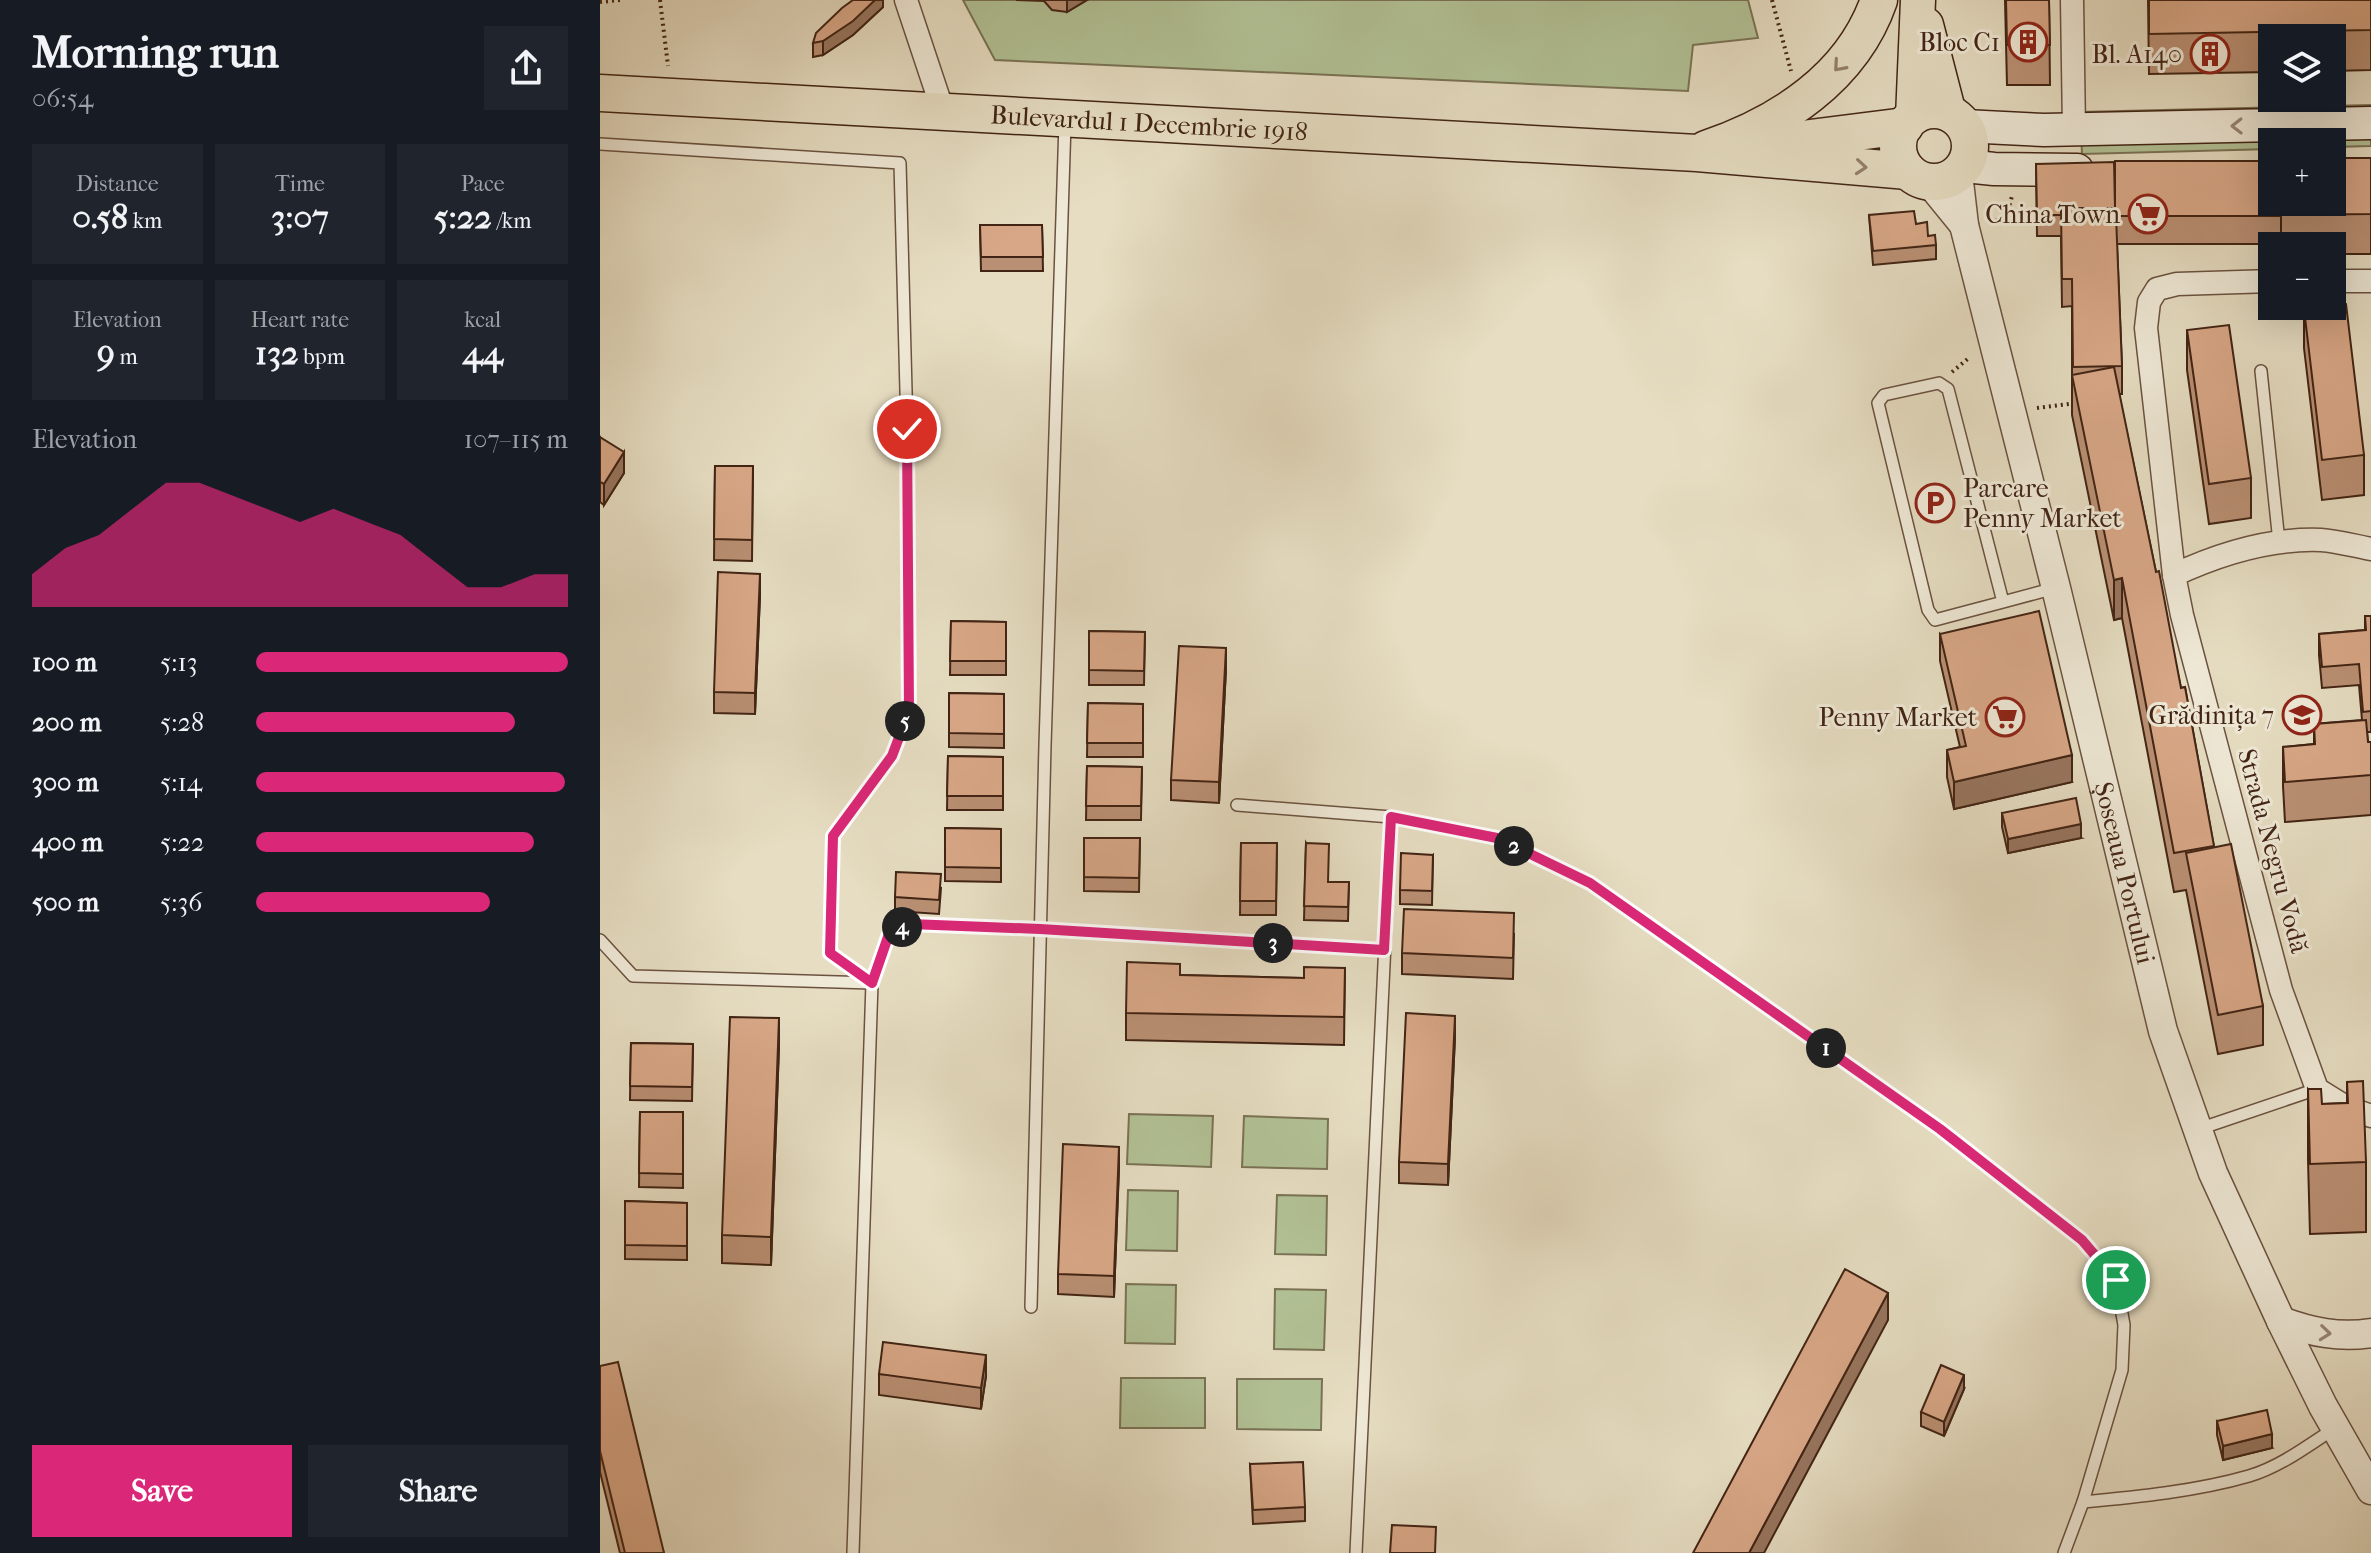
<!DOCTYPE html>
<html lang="en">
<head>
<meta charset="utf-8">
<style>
	:root { --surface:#171b24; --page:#20242c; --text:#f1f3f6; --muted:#9ea1a6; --accent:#db2777 }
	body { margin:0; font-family:"IM FELL French Canon",serif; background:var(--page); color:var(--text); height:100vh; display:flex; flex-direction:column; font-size:30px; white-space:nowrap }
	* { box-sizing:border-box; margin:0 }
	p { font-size:26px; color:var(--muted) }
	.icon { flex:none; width:44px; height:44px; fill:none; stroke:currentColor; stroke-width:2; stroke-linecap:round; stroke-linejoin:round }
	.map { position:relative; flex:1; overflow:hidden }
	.side { display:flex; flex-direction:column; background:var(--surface); width:600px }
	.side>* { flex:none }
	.tools { position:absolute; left:1658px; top:24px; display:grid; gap:16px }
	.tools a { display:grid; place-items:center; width:88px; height:88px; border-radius:0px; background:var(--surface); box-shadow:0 8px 32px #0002; font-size:40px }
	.pin { position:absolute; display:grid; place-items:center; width:68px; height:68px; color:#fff; margin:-34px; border:4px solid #fff; border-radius:50%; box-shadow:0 2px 8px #0007 }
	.km { position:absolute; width:40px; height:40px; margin:-20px; border-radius:50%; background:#222; color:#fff; font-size:22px; line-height:40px; text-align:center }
	.round { display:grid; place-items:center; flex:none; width:84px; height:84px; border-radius:0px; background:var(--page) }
	.headline { display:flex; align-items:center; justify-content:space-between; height:136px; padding:0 32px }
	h1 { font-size:44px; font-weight:700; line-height:60px }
	.stats { display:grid; grid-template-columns:repeat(3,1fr); gap:12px; height:136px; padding:8px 32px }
	.stats div { display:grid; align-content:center; border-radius:0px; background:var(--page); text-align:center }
	.stats b { font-size:34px; font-weight:700 }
	.stats small { font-size:22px; font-weight:400 }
	.stats p { font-size:22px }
	.chart { height:224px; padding:16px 32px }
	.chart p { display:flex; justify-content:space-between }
	.chart svg { width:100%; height:144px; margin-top:8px; fill:var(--accent); opacity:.7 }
	.cta { display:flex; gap:16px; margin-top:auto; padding:16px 32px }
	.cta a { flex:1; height:92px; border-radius:0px; background:var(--accent); color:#fff; font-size:32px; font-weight:700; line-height:92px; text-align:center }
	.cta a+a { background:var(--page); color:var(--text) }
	ul { padding:0 32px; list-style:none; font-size:26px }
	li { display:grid; grid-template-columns:128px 96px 1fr; align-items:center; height:60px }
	li i { height:20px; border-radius:10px; background:var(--accent) }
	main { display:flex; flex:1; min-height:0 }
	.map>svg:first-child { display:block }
	.green { fill:#b2c296; stroke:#7a7355; stroke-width:2 }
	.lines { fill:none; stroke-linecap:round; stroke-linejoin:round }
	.service-casing { stroke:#6b5240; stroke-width:14 }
	.minor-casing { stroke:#6b5240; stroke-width:25 }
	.tertiary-casing { stroke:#6b5240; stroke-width:31 }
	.secondary-casing { stroke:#422414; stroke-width:35 }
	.primary-casing { stroke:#422414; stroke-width:37 }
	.trunk-casing { stroke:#422414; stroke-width:39 }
	.path { stroke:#422414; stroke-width:4; stroke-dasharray:2 4; stroke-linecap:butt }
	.service { stroke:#efe9d7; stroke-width:11 }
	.minor { stroke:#efe9d7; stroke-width:22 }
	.tertiary { stroke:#efe9d7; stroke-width:28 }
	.secondary { stroke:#efe9d7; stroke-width:32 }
	.primary { stroke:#e6ddc2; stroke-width:34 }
	.trunk { stroke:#e6ddc2; stroke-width:36 }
	.wall { fill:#ba9074; stroke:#422414; stroke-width:2 }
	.shaded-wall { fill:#97755e; stroke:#422414; stroke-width:2 }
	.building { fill:#d8a787; stroke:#422414; stroke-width:2 }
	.oneway { stroke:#94806b }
	.oneway2 { stroke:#988676 }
	.route-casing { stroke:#fff; stroke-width:16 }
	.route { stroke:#db2777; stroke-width:10 }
	.labels { text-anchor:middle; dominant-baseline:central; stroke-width:6; stroke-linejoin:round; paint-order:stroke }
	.poi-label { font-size:26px; fill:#422414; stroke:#efe9d7; text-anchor:end }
	.street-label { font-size:26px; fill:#422414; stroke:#efe9d7 }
</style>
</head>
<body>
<main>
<section class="side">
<div class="headline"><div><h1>Morning run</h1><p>06:54</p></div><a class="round"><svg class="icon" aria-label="share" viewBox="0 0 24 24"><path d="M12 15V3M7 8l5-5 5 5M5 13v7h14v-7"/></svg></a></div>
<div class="stats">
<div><p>Distance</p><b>0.58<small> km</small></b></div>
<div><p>Time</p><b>3:07</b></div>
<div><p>Pace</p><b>5:22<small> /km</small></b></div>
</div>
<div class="stats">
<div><p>Elevation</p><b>9<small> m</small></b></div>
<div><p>Heart rate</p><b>132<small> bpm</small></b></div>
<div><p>kcal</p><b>44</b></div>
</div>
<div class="chart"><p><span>Elevation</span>107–115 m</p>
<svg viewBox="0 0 160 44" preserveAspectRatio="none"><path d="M0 44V34L10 26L20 22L30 14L40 6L50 6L60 10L70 14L80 18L90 14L100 18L110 22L120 30L130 38L140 38L150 34L160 34V44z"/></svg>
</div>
<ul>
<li><b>100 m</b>5:13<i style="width:100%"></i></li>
<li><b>200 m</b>5:28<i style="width:83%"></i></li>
<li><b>300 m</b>5:14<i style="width:99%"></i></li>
<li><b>400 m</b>5:22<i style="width:89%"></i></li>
<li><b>500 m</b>5:36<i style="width:75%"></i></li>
</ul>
<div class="cta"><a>Save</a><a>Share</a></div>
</section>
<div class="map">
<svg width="1771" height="1553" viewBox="0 0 1771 1553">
	<rect width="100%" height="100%" fill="#e6ddc2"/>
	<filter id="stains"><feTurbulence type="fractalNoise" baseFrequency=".0025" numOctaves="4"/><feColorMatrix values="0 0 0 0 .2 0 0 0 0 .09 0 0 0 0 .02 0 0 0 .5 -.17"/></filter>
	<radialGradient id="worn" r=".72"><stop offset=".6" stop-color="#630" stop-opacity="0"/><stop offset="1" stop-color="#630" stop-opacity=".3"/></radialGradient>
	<!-- green -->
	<g class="green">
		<polygon points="363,0 1148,0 1158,38 1093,45 1088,91 395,60"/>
		<polygon points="1771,105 1771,146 1732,147 1732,142 1672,142 1672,149 1482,154 1480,112"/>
		<polygon points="529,1114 613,1116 611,1167 527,1164"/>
		<polygon points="644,1116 728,1119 727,1169 642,1167"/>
		<polygon points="528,1190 578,1191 577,1251 526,1250"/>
		<polygon points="677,1195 727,1196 726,1255 675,1254"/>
		<polygon points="526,1284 576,1285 575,1344 525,1343"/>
		<polygon points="675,1289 726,1290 724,1350 674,1349"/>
		<polygon points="521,1378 605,1378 605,1428 520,1428"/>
		<polygon points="637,1379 722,1379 721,1430 637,1429"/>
	</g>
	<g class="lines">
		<!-- service casing -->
		<g class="service-casing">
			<g id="service">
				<polyline points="0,144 300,163 307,429 309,711 292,756 233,836 230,953 272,983 253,1553"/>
				<polyline points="1661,371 1679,542"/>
				<polyline points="1403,602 1335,620 1328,610 1278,403 1284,395 1339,383 1348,389 1403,602 1455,588"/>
				<polyline points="637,805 791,817 897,838 990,883 1340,1129 1482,1240 1516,1280 1524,1325 1522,1370 1483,1502 1464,1553"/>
				<polyline points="0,940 33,976 272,983 289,934 310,924 440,929 784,950"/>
				<polyline points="1599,1129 1717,1089"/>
				<polyline points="431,1307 445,745 465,123"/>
				<path d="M1483,1502C1537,1497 1597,1491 1649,1476C1680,1467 1709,1445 1735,1428"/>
				<polyline points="756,1553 791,817"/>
			</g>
		</g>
		<!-- minor casing -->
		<g class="minor-casing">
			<g id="minor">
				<polyline points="306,0 343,111"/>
				<polyline points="1472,0 1474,129"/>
				<polyline points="1732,281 1771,281"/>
				<path d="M1771,549C1755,546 1737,541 1721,540C1670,538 1619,554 1574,575L1582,615L1681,990L1717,1089L1746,1107L1771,1116"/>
				<polyline points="1574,575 1546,328 1549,302 1557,289 1577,284 1672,281"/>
			</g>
		</g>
		<!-- tertiary casing -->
		<g class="tertiary-casing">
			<g id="tertiary">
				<path id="s1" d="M1358,173L1364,225L1456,588L1563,1031L1613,1173L1681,1321L1723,1406L1771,1490"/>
				<polyline points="1329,182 1364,225"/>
				<path d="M1681,1321C1711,1332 1739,1338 1771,1333"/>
			</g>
		</g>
		<!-- secondary casing -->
		<g class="secondary-casing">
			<g id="secondary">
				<polyline points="1364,126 1444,130 1771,123"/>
				<polyline points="1365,166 1394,169 1477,170"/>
			</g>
		</g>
		<!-- primary casing -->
		<g class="primary-casing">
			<g id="primary">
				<polyline points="1326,25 1349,114"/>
				<polyline points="1313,118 1318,0"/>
			</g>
		</g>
		<!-- trunk casing -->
		<g class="trunk-casing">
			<g id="trunk">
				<path id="s2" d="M0,93L1097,153L1308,171"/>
				<circle cx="1334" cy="146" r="36"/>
				<polyline points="1164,144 1305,126"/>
				<path d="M1106,149C1180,124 1252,78 1279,0"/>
			</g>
		</g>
		<!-- path -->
		<g class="path">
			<polyline points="60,0 68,66"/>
			<polyline points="1172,0 1191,71"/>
			<polyline points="0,2 20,0"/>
			<polyline points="1390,222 1406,218 1412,196"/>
			<polyline points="1352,372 1370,357"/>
			<polyline points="1437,408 1476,403"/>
		</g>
		<!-- service -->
		<use href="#service" class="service"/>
		<!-- minor -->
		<use href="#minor" class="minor"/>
		<!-- tertiary -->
		<use href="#tertiary" class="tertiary"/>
		<!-- secondary -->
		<use href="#secondary" class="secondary"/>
		<!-- primary -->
		<use href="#primary" class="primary"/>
		<!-- trunk -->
		<use href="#trunk" class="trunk"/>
	</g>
	<!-- wall -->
	<g class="wall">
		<polygon points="283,0 283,7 253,35 223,55 213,57 213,43"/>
		<polygon points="416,0 487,0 467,12 452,10 444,1"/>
		<polygon points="1405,0 1449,0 1450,85 1407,85"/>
		<polygon points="1548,0 1771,0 1771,70 1732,71 1732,38 1672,38 1672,72 1549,74"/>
		<polygon points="1771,158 1771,254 1732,254 1732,246 1681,246 1681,202"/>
		<polygon points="1436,164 1681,202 1681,244 1517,244 1522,366 1522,394 1519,394 1556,572 1581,688 1585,687 1614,847 1663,1006 1663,1045 1618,1054 1586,890 1574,892 1522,618 1514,620 1472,415 1472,306 1462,307 1461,236 1437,236"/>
		<polygon points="1269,215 1316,224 1336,245 1336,259 1273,265"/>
		<polygon points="380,225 442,225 443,271 381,271"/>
		<polygon points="1704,309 1764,455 1764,495 1722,500 1704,348"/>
		<polygon points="1587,330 1651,478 1651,518 1609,524 1587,370"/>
		<polygon points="0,437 24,473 4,505 0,502"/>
		<polygon points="115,466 153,466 152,561 114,560"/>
		<polygon points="160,595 155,714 114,713 114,692"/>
		<polygon points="1765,616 1771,616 1771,732 1767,732 1768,742 1771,742 1771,815 1685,822 1683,786 1683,747 1714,744 1714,724 1762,720 1759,685 1722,688 1719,655 1719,634 1765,630"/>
		<polygon points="351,621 406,622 406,675 350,675"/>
		<polygon points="489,631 545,632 544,685 489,685"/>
		<polygon points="1340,634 1472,782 1354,809 1347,777 1347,750 1360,747 1340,661"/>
		<polygon points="626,669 619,803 571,800 571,780"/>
		<polygon points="349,693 404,694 404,748 349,747"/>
		<polygon points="488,703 543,704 543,757 487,757"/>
		<polygon points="348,756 403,757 403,810 347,810"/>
		<polygon points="487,766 542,767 541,820 486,820"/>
		<polygon points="1402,813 1481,838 1408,853 1402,827"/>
		<polygon points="345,828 401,829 401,882 345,881"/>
		<polygon points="484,838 540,838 539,892 484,891"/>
		<polygon points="641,843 677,843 676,915 640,915"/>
		<polygon points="706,843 728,882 749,882 748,921 704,920"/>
		<polygon points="833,855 832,905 800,904 800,890"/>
		<polygon points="341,888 339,914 295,911 295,897"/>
		<polygon points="914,934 913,979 802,974 802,953"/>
		<polygon points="745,968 744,1045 526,1040 526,1013 580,975 704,978"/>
		<polygon points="855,1037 848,1185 799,1183 799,1162"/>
		<polygon points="31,1043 93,1044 92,1101 30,1100"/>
		<polygon points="179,1046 171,1265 122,1263 122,1235"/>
		<polygon points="1747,1082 1766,1162 1766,1232 1710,1234 1708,1160 1708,1089 1722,1104 1747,1103"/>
		<polygon points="40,1112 83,1112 83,1188 39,1187"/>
		<polygon points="519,1167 514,1297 458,1294 458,1274"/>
		<polygon points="25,1201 87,1203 87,1260 25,1259"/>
		<polygon points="0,1366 64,1553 20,1553 0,1472"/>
		<polygon points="279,1374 386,1376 381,1409 279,1395"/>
		<polygon points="1364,1389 1344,1436 1321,1426 1321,1412"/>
		<polygon points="1617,1421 1672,1448 1623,1460 1617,1435"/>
		<polygon points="650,1464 705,1507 705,1521 653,1524"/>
	</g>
	<!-- shaded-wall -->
	<g class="shaded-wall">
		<polygon points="275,0 283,0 283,7 253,35 223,55 223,41"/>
		<polygon points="467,0 487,0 467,12"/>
		<polygon points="24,452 24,473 4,505 4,484"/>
		<polygon points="160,574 160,595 155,714 155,693"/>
		<polygon points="1522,578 1522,618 1514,620 1514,580"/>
		<polygon points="626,648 626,669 619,803 619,782"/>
		<polygon points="1472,755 1472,782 1354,809 1354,782"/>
		<polygon points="1481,824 1481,838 1408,853 1408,839"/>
		<polygon points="855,1016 855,1037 848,1185 848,1164"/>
		<polygon points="179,1018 179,1046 171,1265 171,1237"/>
		<polygon points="519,1147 519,1167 514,1297 514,1276"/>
		<polygon points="1288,1293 1288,1320 1164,1553 1149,1553"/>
		<polygon points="386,1355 386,1376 381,1409 381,1388"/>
		<polygon points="1364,1375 1364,1389 1344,1436 1344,1422"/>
		<polygon points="1672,1434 1672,1448 1623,1460 1623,1446"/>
	</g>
	<!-- building -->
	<g class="building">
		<polygon points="253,0 275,0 253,21 223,41 213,43 216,33 242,8"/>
		<polygon points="1406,0 1449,0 1450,45 1407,45"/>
		<polygon points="1549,0 1771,0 1771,30 1549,34"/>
		<polygon points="1732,158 1771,158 1771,214 1681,215 1681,202 1732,202"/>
		<polygon points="1515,161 1672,161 1672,202 1681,202 1681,216 1516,216 1522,366 1473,367 1472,279 1462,279 1461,208 1515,208"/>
		<polygon points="1514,162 1515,208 1461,208 1461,215 1437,215 1436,164"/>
		<polygon points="1314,211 1316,224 1327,222 1328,236 1335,235 1336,245 1273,251 1269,215"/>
		<polygon points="380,225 442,225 443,257 381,257"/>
		<polygon points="1746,304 1764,455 1722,460 1704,309"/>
		<polygon points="1629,325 1651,478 1609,484 1587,330"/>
		<polygon points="1514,367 1556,572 1559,571 1581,688 1585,687 1614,846 1574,853 1522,578 1514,580 1472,375"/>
		<polygon points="0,437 24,452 4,484 0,482"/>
		<polygon points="115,466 153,466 152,540 114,539"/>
		<polygon points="118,572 160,574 155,693 114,692"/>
		<polygon points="1439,611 1472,755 1354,782 1347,750 1366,746 1340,634"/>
		<polygon points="1765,616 1771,616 1771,711 1763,712 1759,664 1722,667 1719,634 1766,630"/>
		<polygon points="351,621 406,622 406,661 350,661"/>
		<polygon points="489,631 545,632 544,671 489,670"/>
		<polygon points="579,646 626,648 619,782 571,780"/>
		<polygon points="349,693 404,694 404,734 349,733"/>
		<polygon points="488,703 543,704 543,743 487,743"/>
		<polygon points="1766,720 1768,742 1771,742 1771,775 1685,782 1683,747 1715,744 1714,724"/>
		<polygon points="348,756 403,757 403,796 347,796"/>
		<polygon points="487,766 542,767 541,806 486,806"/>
		<polygon points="1476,798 1481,824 1408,839 1402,813"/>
		<polygon points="345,828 401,829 401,868 345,867"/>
		<polygon points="484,838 540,838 539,878 484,877"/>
		<polygon points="641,843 677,843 676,901 640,901"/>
		<polygon points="706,843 729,844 728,882 749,882 748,907 704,906"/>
		<polygon points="1631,844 1663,1006 1618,1015 1586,853"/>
		<polygon points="801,853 833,855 832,891 800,890"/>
		<polygon points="296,872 341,874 339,900 295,897"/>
		<polygon points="804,909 914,913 913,958 802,953"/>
		<polygon points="527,962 580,964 580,975 704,978 704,967 745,968 744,1017 526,1013"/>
		<polygon points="806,1013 855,1016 848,1164 799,1162"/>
		<polygon points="130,1017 179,1018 171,1237 122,1235"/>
		<polygon points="31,1043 93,1044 92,1087 30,1086"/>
		<polygon points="1763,1081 1766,1162 1710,1164 1708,1089 1721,1089 1722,1104 1748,1103 1747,1082"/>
		<polygon points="40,1112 83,1112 83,1174 39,1173"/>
		<polygon points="463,1144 519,1147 514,1276 458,1274"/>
		<polygon points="25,1201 87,1203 87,1246 25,1245"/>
		<polygon points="1245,1269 1288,1293 1149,1553 1093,1553"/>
		<polygon points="283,1342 386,1355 381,1388 279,1374"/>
		<polygon points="18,1362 64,1553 25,1553 0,1451 0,1366"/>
		<polygon points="1341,1365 1364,1375 1344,1422 1321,1412"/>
		<polygon points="1667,1410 1672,1434 1623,1446 1617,1421"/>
		<polygon points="703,1462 705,1507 653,1510 650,1464"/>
		<polygon points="792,1525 836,1527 835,1553 790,1553"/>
	</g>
	<!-- one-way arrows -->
	<defs><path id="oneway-chevron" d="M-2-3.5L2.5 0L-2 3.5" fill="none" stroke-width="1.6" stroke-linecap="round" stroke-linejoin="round" transform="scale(2)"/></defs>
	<g class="oneway">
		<use href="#oneway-chevron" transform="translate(1239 66) rotate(131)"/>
		<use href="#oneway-chevron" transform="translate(1261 167) rotate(5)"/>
	</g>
	<g class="oneway2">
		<use href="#oneway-chevron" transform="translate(1637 126) rotate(179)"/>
		<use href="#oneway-chevron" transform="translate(1725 1333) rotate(6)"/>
	</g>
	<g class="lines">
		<!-- route casing -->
		<g class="route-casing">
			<polyline id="route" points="307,429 309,711 292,756 233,836 230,953 272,983 289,934 310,924 440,929 784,950 791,817 897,838 990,883 1340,1129 1482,1240 1516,1280"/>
		</g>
		<!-- route -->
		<use href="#route" class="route"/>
	</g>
	<!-- icons -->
	<defs>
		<g id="building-ring" transform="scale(2)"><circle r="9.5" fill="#efe9d7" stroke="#8f2418" stroke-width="1.5"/><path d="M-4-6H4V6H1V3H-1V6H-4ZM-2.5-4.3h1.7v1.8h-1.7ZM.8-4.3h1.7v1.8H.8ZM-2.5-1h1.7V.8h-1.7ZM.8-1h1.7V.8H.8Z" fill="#8f2418"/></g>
		<g id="supermarket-ring" transform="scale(2)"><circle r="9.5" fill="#efe9d7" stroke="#8f2418" stroke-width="1.5"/><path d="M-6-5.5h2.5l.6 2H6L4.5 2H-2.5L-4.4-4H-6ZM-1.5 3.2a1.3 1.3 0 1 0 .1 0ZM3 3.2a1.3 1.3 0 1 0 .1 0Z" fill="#8f2418"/></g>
		<g id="parking-ring" transform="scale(2)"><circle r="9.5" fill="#efe9d7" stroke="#8f2418" stroke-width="1.5"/><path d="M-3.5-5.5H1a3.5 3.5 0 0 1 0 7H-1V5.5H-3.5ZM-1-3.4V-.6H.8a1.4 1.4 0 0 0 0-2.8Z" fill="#8f2418"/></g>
		<g id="school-ring" transform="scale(2)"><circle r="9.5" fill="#efe9d7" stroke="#8f2418" stroke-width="1.5"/><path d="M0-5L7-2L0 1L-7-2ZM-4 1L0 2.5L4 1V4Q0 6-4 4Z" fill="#8f2418"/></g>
	</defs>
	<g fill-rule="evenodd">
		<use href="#building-ring" x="1428" y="42"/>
		<use href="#building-ring" x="1610" y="54"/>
		<use href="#supermarket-ring" x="1548" y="214"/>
		<use href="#parking-ring" x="1335" y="503"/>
		<use href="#school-ring" x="1702" y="715"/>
		<use href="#supermarket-ring" x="1405" y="717"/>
	</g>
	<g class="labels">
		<!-- poi labels -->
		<g class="poi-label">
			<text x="1400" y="42">Bloc C1</text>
			<text x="1582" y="54">Bl. A140</text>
			<text x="1520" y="214">China Town</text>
			<text x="1363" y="488" text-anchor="start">Parcare<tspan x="1363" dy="30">Penny Market</tspan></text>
			<text x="1674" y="715">Grădinița 7</text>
			<text x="1377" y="717">Penny Market</text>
		</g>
		<!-- street labels -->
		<g class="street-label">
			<text stroke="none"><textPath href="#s2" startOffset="550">Bulevardul 1 Decembrie 1918</textPath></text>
			<text transform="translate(1673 851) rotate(75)">Strada Negru Vodă</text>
			<text stroke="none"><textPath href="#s1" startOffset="720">Șoseaua Portului</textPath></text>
		</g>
	</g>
	<rect width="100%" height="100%" filter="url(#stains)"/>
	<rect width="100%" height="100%" fill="url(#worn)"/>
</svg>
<div class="tools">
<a><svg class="icon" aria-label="layers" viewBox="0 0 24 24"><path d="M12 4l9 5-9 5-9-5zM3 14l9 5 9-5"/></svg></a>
<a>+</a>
<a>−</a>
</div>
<div class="pin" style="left:1516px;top:1280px;background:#1e9e55"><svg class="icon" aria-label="arrive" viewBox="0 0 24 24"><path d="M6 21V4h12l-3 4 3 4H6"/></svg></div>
<div class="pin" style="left:307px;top:429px;background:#d93025"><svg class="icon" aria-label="check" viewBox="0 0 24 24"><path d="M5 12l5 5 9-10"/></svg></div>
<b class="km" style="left:1226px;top:1048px">1</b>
<b class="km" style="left:914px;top:846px">2</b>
<b class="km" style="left:673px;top:943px">3</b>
<b class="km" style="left:302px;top:927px">4</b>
<b class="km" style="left:305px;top:721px">5</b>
</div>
</main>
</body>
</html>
